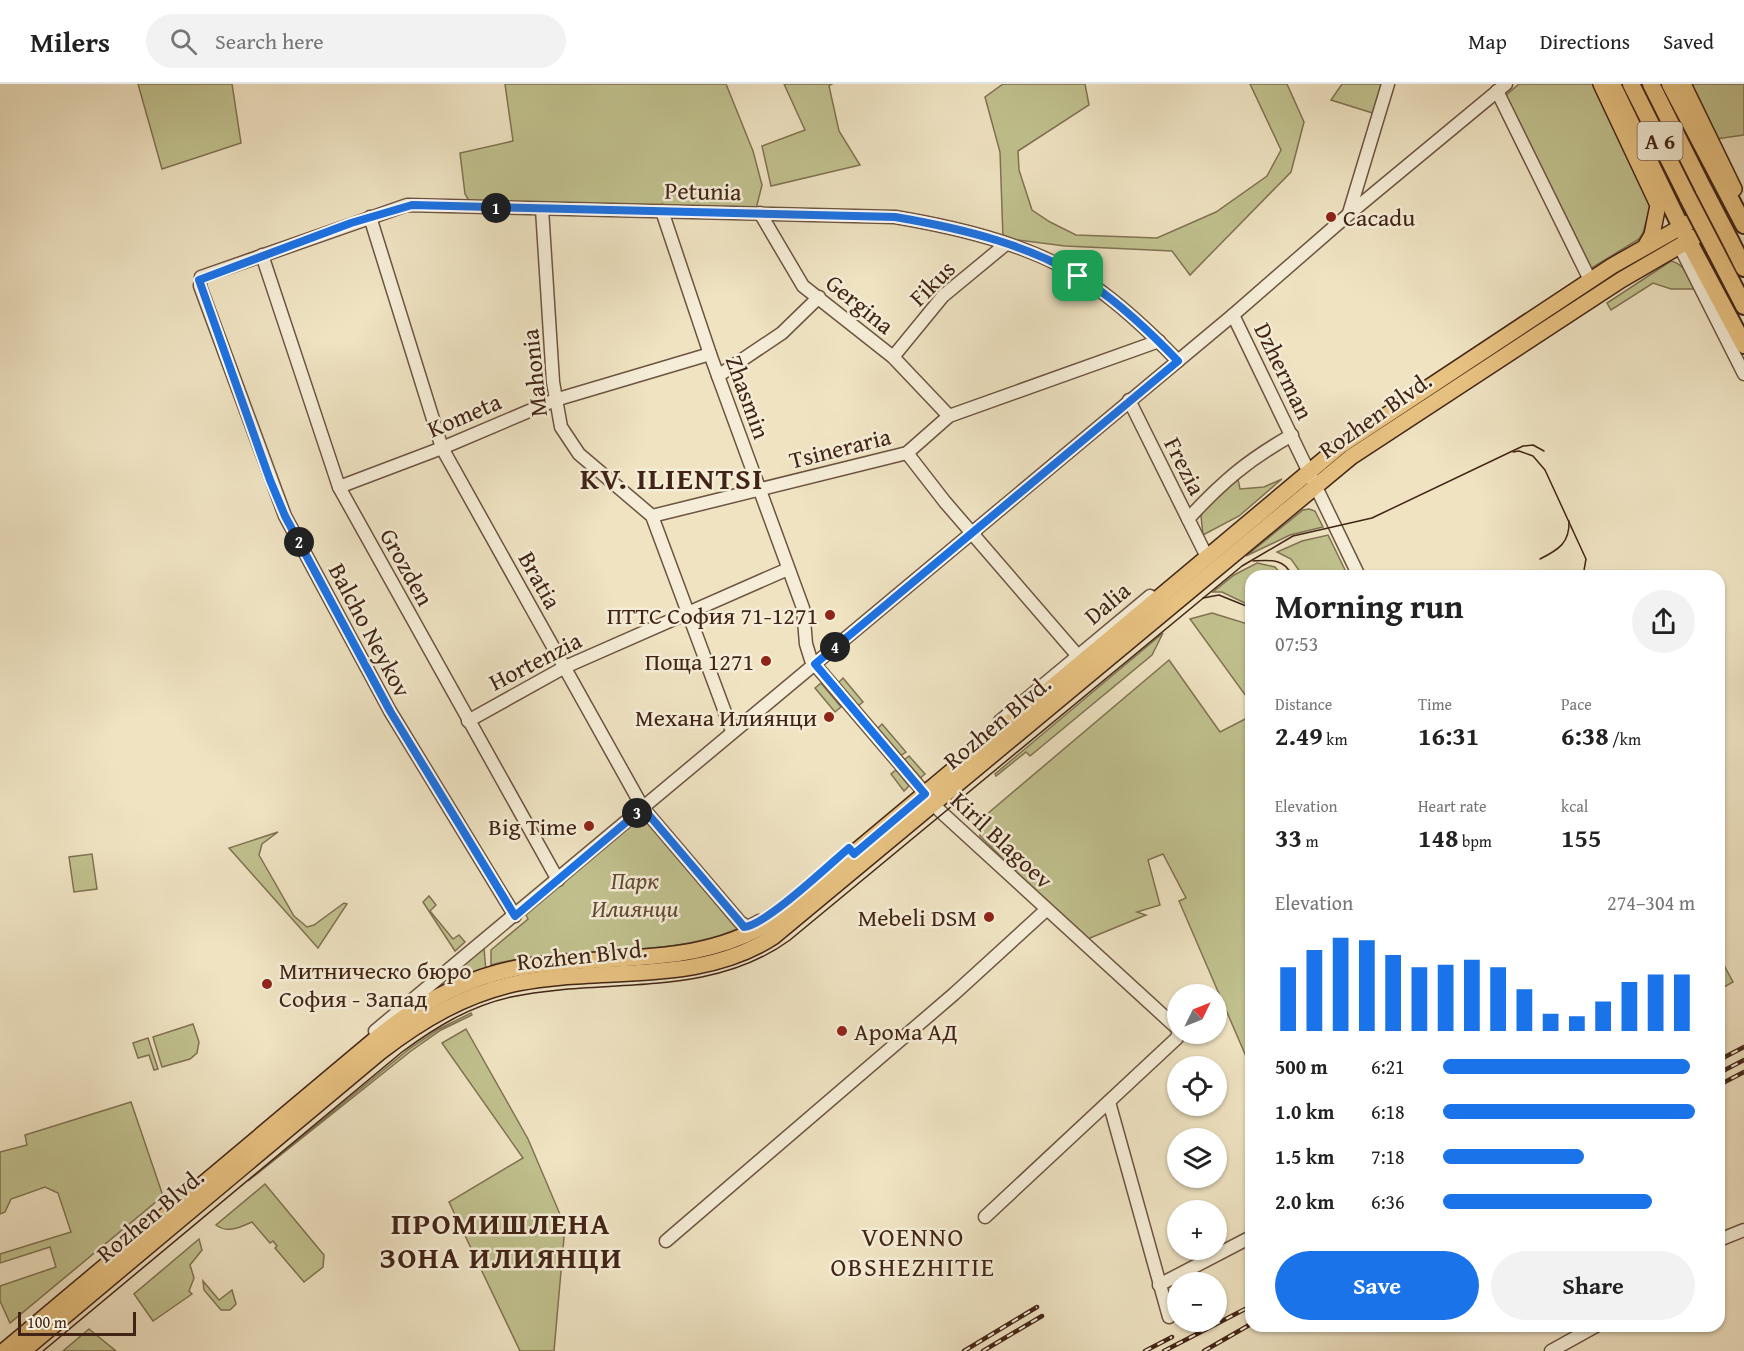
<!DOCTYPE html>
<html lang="en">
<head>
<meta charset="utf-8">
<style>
	:root { --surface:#fff; --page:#f2f2f2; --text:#222; --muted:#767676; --line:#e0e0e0; --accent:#1a73e8 }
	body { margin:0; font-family:"Gentium Book Plus",serif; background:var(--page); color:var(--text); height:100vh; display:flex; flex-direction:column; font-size:22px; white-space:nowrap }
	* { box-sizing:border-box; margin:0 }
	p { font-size:20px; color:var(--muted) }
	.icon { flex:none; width:33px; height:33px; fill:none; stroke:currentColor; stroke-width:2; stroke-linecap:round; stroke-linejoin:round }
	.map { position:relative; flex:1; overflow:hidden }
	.side { position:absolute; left:1245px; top:486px; width:480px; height:762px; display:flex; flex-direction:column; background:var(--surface); border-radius:18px; box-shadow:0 2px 4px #0004 }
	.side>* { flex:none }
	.needle { width:39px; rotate:47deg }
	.controls { position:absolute; left:1167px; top:900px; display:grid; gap:12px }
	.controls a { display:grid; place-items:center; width:60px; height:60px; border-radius:50%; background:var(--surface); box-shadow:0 2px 4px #0004; font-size:30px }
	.scale { position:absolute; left:18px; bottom:15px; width:118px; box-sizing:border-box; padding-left:6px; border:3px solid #422416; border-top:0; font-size:16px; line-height:21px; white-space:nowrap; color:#422416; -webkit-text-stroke:4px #f5edd7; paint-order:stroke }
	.pin { position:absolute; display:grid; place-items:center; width:51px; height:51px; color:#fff; margin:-26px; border-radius:12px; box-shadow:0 3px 9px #0006 }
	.km { position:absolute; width:30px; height:30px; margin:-15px; border-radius:50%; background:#222; color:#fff; font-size:16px; line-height:30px; text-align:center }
	.round { display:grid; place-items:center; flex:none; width:63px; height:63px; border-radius:32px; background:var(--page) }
	.overview { display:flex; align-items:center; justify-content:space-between; height:102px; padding:0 30px }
	h1 { font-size:33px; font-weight:600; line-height:45px }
	.figures { display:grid; grid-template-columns:repeat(3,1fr); gap:9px; height:102px; padding:6px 30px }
	.figures div { display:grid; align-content:center }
	.figures b { font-size:26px; font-weight:600 }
	.figures small { font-size:16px; font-weight:400 }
	.figures p { font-size:16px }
	.chart { height:168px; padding:12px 30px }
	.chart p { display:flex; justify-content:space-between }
	.chart svg { width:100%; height:108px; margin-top:6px; stroke:var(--accent); stroke-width:6 }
	.button { display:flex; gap:12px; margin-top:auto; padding:12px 30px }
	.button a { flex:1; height:69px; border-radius:36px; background:var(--accent); color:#fff; font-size:24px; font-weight:600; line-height:69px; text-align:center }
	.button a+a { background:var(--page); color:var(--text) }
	ul { padding:0 30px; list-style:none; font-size:20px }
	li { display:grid; grid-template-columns:96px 72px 1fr; align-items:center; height:45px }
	li i { height:15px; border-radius:8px; background:var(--accent) }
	header { display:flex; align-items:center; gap:36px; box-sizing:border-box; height:84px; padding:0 30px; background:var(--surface); border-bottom:2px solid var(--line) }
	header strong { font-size:28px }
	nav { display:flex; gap:33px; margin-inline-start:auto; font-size:21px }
	.search { width:420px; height:54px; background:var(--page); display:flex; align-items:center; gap:15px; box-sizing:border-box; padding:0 21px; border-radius:33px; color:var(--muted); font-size:22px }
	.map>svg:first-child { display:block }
	.green { fill:#c0c18e; stroke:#817252; stroke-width:1.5 }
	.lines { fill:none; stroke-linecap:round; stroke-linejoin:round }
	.major-tunnel { stroke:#ccbda0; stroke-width:15; stroke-dasharray:15 8; stroke-linecap:butt }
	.minor-casing { stroke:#6d5441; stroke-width:15 }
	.major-casing { stroke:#422416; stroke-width:18 }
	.highway-casing { stroke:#422416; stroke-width:20 }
	.minor { stroke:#f5edd7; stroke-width:12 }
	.major { stroke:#e8c281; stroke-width:15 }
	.highway { stroke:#e8c281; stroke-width:16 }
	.tram { stroke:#422416; stroke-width:1.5 }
	.rail-casing { stroke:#422416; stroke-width:4.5 }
	.rail { stroke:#f5edd7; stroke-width:2; stroke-dasharray:7; stroke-linecap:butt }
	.highway-bridge-casing { stroke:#422416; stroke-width:20; stroke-linecap:butt }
	.highway-bridge { stroke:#e8c281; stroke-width:16 }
	.route-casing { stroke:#fff; stroke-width:12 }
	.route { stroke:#1a73e8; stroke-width:8 }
	.poi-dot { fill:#8f2418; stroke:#f5edd7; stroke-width:2 }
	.labels { text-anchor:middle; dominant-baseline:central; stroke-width:5; stroke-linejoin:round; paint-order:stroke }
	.shield { fill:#f5edd7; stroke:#786050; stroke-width:1.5 }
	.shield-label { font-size:22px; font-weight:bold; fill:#422416 }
	.street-label { font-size:24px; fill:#422416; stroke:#f5edd7 }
	.poi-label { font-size:24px; fill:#422416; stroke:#f5edd7; text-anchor:end }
	.park-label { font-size:24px; font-style:italic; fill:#624b34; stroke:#f5edd7 }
	.neighbourhood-label { font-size:26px; letter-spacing:1.5px; fill:#422416; stroke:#f5edd7 }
	.district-label { font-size:30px; font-weight:bold; letter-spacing:1.5px; fill:#422416; stroke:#f5edd7 }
</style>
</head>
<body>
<header>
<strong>Milers</strong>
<div class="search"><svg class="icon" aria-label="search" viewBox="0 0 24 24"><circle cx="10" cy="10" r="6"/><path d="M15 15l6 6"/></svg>Search here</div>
<nav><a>Map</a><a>Directions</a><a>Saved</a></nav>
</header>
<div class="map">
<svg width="1744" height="1267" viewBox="0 0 1744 1267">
	<rect width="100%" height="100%" fill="#efe3c2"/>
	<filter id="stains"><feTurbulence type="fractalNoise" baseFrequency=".00333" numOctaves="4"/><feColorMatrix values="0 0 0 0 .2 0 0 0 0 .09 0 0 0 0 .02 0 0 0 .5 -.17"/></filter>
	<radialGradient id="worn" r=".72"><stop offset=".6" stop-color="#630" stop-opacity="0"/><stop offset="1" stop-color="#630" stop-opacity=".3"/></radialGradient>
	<!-- green -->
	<g class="green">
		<polygon points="138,0 232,0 241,59 162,85"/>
		<polygon points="505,0 726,0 753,67 762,101 756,125 470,118 465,110 460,69 513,57"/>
		<polygon points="784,0 832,0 829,2 839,47 860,81 771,102 762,62 805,46"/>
		<polygon points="1003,0 1085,0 1089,21 1018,67 1019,86 1032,126 1050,138 1076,151 1157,154 1216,128 1267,92 1281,66 1250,0 1287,0 1304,38 1291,88 1190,191 1172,167 1065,162 1003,154 1000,68 985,13"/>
		<polygon points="1342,0 1388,0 1379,31 1331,16"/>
		<polygon points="1519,0 1594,0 1651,120 1643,149 1639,155 1590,185 1505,12"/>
		<polygon points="1688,0 1744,0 1744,51 1716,55"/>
		<polygon points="1662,159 1664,162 1600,201 1335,378 1333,375 1565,219"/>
		<path d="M1671,177C1685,180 1688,193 1694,205H1671L1653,199L1611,226L1607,219Z"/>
		<polygon points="1237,391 1240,405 1264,403 1282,395 1239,432 1203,451 1201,432 1204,426"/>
		<polygon points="1309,425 1315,427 1323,443 1290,451 1246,472 1303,426"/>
		<polygon points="1328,451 1348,492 1303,492 1291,475 1277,468 1302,457"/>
		<polygon points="1257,479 1275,483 1283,492 1251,492 1251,522 1222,508 1213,508 1234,491"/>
		<polygon points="1212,529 1251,541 1251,619 1190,535"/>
		<polygon points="1163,549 1152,571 1030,672 1026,668 996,692 995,690"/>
		<polygon points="1169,576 1220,648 1251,632 1251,984 1179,817 1186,814 1163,770 1148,776 1160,821 1137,828 1146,831 1085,856 980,752 980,736"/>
		<polygon points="843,594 863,618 858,622 838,599"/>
		<polygon points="821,599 841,623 835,628 815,604"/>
		<polygon points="882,640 906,668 900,672 877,645"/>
		<polygon points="909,672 925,690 919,695 904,676"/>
		<polygon points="896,686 909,702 904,707 891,690"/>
		<path d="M643,732L737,845C667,876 567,860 491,881V866L528,835L526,831Z"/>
		<polygon points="278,748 262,760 259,771 294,832 307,843 314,841 344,819 347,820 318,864 229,764"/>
		<polygon points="92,770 97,805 74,808 69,773"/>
		<polygon points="429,812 436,821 430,827 453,855 459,851 465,858 455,867 423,818"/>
		<polygon points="484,864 486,887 408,923"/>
		<polygon points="1719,872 1733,898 1719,906"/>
		<polygon points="471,929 472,931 441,946 411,967 248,1097 409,965 439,945"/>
		<polygon points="193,940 199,958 197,969 190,975 162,983 153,953"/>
		<polygon points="466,945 528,1055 565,1142 554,1267 520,1267 449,1118 523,1074 442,959"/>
		<polygon points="148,954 158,985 154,986 149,971 138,974 133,959"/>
		<polygon points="131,1018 163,1112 10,1239 0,1217 0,1202 56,1183 50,1163 0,1179 0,1170 71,1148 58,1109 45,1103 11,1115 5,1128 0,1130 0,1068 27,1061 25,1051"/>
		<path d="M265,1100L324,1171L323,1183L304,1198L275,1164L277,1162L273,1157L270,1159L252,1138C240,1143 228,1150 216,1141Z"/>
		<polygon points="199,1155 202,1166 190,1181 194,1194 189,1207 192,1210 153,1237 134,1210"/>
		<polygon points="203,1197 219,1216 232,1206 236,1220 230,1226 221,1226 204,1206"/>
		<polygon points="89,1245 116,1267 63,1267"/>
	</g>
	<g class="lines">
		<!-- major-tunnel -->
		<polyline class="major-tunnel" points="1695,153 1730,135"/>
		<!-- minor casing -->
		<g class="minor-casing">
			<g id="minor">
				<polyline points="1497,7 1590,196"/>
				<polyline points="542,125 553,298 561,343 579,370 652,432 732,647"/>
				<polyline points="662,127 710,270 803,524 806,560 811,576 940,727 1178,945"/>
				<polyline points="760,129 803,202 893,273 949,332"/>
				<polyline points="1349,129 1388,0"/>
				<polyline points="370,133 442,364 643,724 740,838 748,843 759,837"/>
				<polyline points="1679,161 1744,290"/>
				<polyline points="262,171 339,403 558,796"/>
				<polyline points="1233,231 1359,492"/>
				<polyline points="893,273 943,212 1006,160"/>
				<polyline points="718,292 782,249 819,213"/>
				<polyline points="1129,316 1204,467"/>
				<polyline points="907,369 945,418 1078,572"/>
				<polyline points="339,403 442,364 555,316 710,270"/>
				<polyline points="652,432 907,369 949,332 1159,257"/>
				<path d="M1188,435C1223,397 1248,376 1292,351"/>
				<polyline points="468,637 565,583 788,485"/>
				<polyline points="1000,637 1150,512"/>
				<path d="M515,832L390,627L285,432L200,202L201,193L407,121L895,133C960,144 1038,162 1092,201C1124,223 1151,249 1178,277"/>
				<polyline points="375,947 1233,231 1349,130 1506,0"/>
				<polyline points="1109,1018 1169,1233"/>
				<polyline points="985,1133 1177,954 1178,950"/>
				<polyline points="1719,1156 1744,1146"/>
				<polyline points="666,1157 954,910 1046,826"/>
				<polyline points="1159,1201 1251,1153"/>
				<polyline points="1551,1267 1596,1242"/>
			</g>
		</g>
		<!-- major casing -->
		<g class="major-casing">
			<g id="major">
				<polyline points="1601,0 1658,121 1652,151 1645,163"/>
				<polyline points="1683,0 1734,105"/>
				<path d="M4,1267L378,953C421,918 468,892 523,883C608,869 700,885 775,835L1340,362L1612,182L1688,139"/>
				<path d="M23,1267L380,968C422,936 465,910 518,899C601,882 698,902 773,853L1351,373L1621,196L1695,153"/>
			</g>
		</g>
		<!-- highway casing -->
		<g class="highway-casing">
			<g id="highway">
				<polyline points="1612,0 1681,143 1744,261"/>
				<polyline points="1631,0 1688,114"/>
				<polyline points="1651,0 1704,106"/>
				<polyline points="1670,0 1744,141"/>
				<polyline points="1731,158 1744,184"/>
				<polyline points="1715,166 1744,222"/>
			</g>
		</g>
		<!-- minor -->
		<use href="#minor" class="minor"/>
		<!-- major -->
		<use href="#major" class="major"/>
		<!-- highway -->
		<use href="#highway" class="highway"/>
		<!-- tram -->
		<g class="tram">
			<polyline points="1513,368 1519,367 1533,372 1545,386 1586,475 1583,492"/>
			<path d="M1540,475C1558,466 1570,459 1569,437"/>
			<path d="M1253,477C1270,476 1285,474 1292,492"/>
			<polyline points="1203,514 1219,511 1251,524"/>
			<path d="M43,1267L402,968C436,943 470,922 511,913C604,893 708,916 790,856L1242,482L1293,452L1372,434L1523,362L1533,361L1544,367"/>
		</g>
		<!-- rail casing -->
		<g class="rail-casing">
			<g id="rail">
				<polyline points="1719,976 1744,963"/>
				<polyline points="1719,989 1744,976"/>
				<polyline points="1719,1001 1744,988"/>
				<polyline points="964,1267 1037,1223"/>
				<polyline points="983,1267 1042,1232"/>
				<polyline points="1145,1267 1172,1253"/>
				<polyline points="1164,1267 1251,1222"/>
				<polyline points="1204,1267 1251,1240"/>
			</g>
		</g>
		<!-- rail -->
		<use href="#rail" class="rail"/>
		<!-- highway-bridge casing -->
		<g class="highway-bridge-casing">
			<g id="highway-bridge">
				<polyline points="1704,106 1731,158"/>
				<polyline points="1688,114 1715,166"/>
			</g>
		</g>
		<!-- highway-bridge -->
		<use href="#highway-bridge" class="highway-bridge"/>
	</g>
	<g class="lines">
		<!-- route casing -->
		<g class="route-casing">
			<path id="route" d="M412,121L895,133C960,144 1038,162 1092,201C1124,223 1151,249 1178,277L815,580L925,710L854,770L849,764C830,780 765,842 744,843L740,838L643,724L515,832L390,627L285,432L270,396L199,196L351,139Z"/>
		</g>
		<!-- route -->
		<use href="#route" class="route"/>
	</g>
	<!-- markers -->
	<g class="poi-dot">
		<circle cx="1331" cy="133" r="6"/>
		<circle cx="830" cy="531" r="6"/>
		<circle cx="766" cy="577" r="6"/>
		<circle cx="829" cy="633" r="6"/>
		<circle cx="589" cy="742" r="6"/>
		<circle cx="989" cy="833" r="6"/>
		<circle cx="267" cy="900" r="6"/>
		<circle cx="842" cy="947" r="6"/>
	</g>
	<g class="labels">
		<!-- shield labels -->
		<rect class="shield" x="1637.5" y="38" width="45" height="38" rx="4.5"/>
		<g class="shield-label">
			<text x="1660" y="57">A 6</text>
		</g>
		<!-- street labels -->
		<g class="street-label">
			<text transform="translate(703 107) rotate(1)">Petunia</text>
			<text transform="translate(932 199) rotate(-45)">Fikus</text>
			<text transform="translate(860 220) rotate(39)">Gergina</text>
			<text transform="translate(1284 287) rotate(64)">Dzherman</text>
			<text transform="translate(534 289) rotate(-96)">Mahonia</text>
			<text transform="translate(748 313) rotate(70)">Zhasmin</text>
			<text transform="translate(464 331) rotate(-23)">Kometa</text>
			<text transform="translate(1375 331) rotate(-35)">Rozhen Blvd.</text>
			<text transform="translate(840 364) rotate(-14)">Tsineraria</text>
			<text transform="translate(1185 382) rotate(63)">Frezia</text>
			<text transform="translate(407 483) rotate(61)">Grozden</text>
			<text transform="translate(540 496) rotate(61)">Bratia</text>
			<text transform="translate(1107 519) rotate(-40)">Dalia</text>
			<text transform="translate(370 546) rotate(62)">Balcho Neykov</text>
			<text transform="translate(535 577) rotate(-27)">Hortenzia</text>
			<text transform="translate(997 638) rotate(-40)">Rozhen Blvd.</text>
			<text transform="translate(1002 756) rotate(43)">Kiril Blagoev</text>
			<text transform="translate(582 871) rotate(-6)">Rozhen Blvd.</text>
			<text transform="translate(150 1131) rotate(-40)">Rozhen Blvd.</text>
		</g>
		<!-- poi labels -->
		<g class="poi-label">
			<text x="1343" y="133" text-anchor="start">Cacadu</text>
			<text x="818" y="531">ПТТС София 71-1271</text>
			<text x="754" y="577">Поща 1271</text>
			<text x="817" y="633">Механа Илиянци</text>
			<text x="577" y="742">Big Time</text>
			<text x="977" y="833">Mebeli DSM</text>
			<text x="279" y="886" text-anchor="start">Митническо бюро<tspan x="279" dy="28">София - Запад</tspan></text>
			<text x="854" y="947" text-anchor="start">Арома АД</text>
		</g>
		<!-- park labels -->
		<g class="park-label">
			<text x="635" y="796">Парк<tspan x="635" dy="28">Илиянци</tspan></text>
		</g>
		<!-- neighbourhood labels -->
		<g class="neighbourhood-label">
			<text x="913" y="1152">VOENNO<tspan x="913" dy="30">OBSHEZHITIE</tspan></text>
		</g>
		<!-- district labels -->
		<g class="district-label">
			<text x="672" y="394">KV. ILIENTSI</text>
			<text x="501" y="1139">ПРОМИШЛЕНА<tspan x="501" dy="34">ЗОНА ИЛИЯНЦИ</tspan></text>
		</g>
	</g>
	<rect width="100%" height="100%" filter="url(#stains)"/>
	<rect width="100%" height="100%" fill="url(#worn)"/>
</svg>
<div class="controls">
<a><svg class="needle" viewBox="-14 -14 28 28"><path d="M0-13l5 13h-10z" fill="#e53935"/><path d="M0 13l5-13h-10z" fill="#767676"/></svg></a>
<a><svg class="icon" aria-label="locate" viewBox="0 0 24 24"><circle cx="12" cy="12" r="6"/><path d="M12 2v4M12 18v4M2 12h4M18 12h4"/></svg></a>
<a><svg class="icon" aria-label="layers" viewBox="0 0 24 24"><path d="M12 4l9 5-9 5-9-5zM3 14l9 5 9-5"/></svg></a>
<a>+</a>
<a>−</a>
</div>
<div class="scale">100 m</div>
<div class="pin" style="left:1078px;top:192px;background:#1e9e55"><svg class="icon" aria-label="arrive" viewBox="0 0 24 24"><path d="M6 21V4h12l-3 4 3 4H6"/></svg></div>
<b class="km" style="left:496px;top:124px">1</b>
<b class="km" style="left:299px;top:458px">2</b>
<b class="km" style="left:637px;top:729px">3</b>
<b class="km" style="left:835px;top:563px">4</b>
<section class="side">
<div class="overview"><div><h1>Morning run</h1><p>07:53</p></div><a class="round"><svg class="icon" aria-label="share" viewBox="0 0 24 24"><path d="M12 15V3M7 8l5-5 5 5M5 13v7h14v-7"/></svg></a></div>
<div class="figures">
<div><p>Distance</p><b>2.49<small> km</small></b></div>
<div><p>Time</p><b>16:31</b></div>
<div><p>Pace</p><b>6:38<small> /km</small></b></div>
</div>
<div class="figures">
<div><p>Elevation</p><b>33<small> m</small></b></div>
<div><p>Heart rate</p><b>148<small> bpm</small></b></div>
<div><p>kcal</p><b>155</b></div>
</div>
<div class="chart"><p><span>Elevation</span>274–304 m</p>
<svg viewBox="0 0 160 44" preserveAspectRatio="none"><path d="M5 44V18M15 44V11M25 44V6M35 44V7M45 44V13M55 44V18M65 44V17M75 44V15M85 44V18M95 44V27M105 44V37M115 44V38M125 44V32M135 44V24M145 44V21M155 44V21"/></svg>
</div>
<ul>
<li><b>500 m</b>6:21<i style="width:98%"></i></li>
<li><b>1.0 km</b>6:18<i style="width:100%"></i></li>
<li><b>1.5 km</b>7:18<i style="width:56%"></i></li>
<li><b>2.0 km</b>6:36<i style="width:83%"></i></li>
</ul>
<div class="button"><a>Save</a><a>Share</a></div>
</section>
</div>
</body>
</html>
